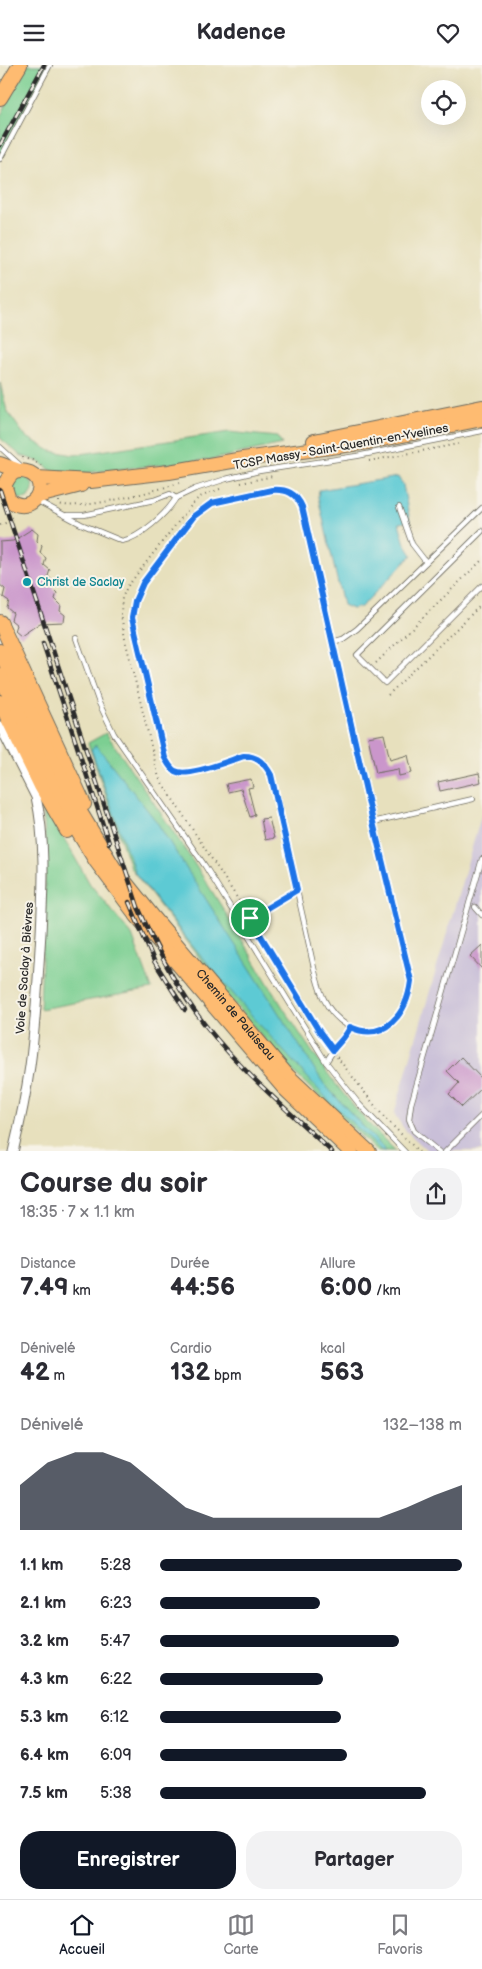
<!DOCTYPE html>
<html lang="fr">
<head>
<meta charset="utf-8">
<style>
	:root { --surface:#fff; --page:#f2f2f3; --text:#2b2b33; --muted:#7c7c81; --line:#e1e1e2; --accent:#111827 }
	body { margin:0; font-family:"Balsamiq Sans",sans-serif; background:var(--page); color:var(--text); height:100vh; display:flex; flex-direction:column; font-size:19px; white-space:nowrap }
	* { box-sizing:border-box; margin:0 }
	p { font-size:16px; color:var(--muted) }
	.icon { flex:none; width:28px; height:28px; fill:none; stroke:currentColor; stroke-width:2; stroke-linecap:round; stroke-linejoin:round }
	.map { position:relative; height:1086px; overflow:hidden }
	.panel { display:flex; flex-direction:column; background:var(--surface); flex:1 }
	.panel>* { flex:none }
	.fabs { position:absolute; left:421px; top:15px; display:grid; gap:10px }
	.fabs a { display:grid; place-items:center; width:45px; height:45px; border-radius:50%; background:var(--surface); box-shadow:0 5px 20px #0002; font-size:25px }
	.pin { position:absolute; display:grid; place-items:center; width:42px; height:42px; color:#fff; margin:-21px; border:2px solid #fff; border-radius:50%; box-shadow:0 1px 5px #0007 }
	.round { display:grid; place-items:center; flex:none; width:52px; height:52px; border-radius:20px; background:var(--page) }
	.headline { display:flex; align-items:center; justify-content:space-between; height:85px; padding:0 20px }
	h1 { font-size:28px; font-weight:700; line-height:38px }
	.figures { display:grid; grid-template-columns:repeat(3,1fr); gap:8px; height:85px; padding:5px 20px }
	.figures div { display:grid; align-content:center }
	.figures b { font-size:25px; font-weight:700 }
	.figures small { font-size:14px; font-weight:400 }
	.figures p { font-size:14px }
	.chart { height:140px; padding:10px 20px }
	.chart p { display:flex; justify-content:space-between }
	.chart svg { width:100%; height:90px; margin-top:5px; fill:var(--accent); opacity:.7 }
	.button { display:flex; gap:10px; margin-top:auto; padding:10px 20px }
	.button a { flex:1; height:58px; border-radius:20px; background:var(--accent); color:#fff; font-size:20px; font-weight:700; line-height:58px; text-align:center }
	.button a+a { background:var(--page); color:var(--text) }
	ul { padding:0 20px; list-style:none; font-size:16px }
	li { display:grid; grid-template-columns:80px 60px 1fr; align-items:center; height:38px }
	li i { height:12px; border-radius:6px; background:var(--accent) }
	header { display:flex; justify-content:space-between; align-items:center; height:65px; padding:0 20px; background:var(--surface); font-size:22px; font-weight:700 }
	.tab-bar { display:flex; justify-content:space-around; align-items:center; height:70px; border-top:1px solid var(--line); background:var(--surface); font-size:14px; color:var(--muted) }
	.tab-bar a { display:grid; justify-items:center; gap:2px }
	.tab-bar .active { color:var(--accent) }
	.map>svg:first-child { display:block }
	.industrial { fill:#c9bfd8 }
	.green { fill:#7bcf92; stroke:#537d5e }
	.water { fill:#5dcad4; stroke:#447a80 }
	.building { fill:#ca96cb }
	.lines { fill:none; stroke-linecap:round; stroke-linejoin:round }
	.service-casing { stroke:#6d6a5e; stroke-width:6 }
	.minor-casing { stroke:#6d6a5e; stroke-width:11 }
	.primary-casing { stroke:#6d6a5e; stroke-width:16 }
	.trunk-casing { stroke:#6d6a5e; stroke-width:16 }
	.path { stroke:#6d6a5e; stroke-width:2; stroke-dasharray:1 4; stroke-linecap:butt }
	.service { stroke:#fff; stroke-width:4.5 }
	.minor { stroke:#fff; stroke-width:9 }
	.primary { stroke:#febb71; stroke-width:14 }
	.trunk { stroke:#febb71; stroke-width:14 }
	.rail-casing { stroke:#2b2b2b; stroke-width:4.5 }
	.rail { stroke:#f7f3e8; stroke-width:2.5; stroke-dasharray:8; stroke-linecap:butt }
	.route-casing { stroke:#fff; stroke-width:10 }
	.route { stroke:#1a73e8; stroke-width:6 }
	.culture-dot { fill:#0f9aa8; stroke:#f7f3e8; stroke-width:2 }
	.labels { text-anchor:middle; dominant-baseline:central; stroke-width:4; stroke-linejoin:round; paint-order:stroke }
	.street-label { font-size:12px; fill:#2b2b2b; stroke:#f7f3e8 }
	.culture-label { font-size:12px; fill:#0d838f; stroke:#f7f3e8; text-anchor:start }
</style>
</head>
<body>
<header><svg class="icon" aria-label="menu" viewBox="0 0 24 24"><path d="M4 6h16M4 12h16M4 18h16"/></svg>Kadence<svg class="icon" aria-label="heart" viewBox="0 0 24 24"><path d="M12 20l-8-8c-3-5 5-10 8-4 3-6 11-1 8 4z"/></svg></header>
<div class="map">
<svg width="482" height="1087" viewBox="0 0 482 1087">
	<rect width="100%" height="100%" fill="#f7f3e8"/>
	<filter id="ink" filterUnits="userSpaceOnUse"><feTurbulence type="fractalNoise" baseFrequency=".02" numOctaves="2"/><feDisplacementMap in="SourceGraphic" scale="10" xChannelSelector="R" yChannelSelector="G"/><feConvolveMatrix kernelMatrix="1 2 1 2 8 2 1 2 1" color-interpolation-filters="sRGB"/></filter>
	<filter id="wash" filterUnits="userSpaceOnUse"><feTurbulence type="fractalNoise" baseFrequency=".0096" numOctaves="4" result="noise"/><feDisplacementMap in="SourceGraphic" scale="20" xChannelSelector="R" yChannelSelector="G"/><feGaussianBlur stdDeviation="1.12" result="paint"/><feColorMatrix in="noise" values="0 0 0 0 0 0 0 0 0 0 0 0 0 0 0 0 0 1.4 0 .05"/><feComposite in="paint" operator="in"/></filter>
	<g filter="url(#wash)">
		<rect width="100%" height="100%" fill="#e7e0bd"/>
		<!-- industrial -->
		<polygon class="industrial" points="482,748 482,1086 428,1086 405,1065 394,1049"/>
		<!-- green -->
		<g class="green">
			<polygon points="27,0 49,0 0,91 0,52"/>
			<polygon points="0,318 7,346 25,371 51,386 74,390 229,367 277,372 282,379 214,394 74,409 56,409 40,397 20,390 0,373"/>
			<circle cx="22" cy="423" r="11"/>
			<path d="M106,668C145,725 184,781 220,839C273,925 322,1017 396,1086H377L287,1001L226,929L196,888L130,802L88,678Z"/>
			<polygon points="43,737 90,819 132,870 152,924 40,944 46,792"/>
		</g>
		<!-- water -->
		<g class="water">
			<polygon points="398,412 403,420 410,456 399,458 405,479 412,490 361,542 352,544 343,540 318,432 319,425"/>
			<polygon points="96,680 156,756 324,1019 386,1086 382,1086 328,1035 260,960 198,888 135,808 91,684"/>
		</g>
		<g id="blocks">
			<!-- building -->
			<g class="building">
				<polygon points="32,464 38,469 37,476 42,481 40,488 46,493 44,500 50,505 48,511 53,516 52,523 57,528 55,534 61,540 60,546 65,550 64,557 40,558 21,571 15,566 17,560 11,555 13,548 7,543 9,536 3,532 5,524 0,520 0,477 13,476"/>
				<polygon points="384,669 390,695 408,690 412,708 399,711 398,704 376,708 368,672"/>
				<polygon points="479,708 481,717 440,726 438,717"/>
				<polygon points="251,714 253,722 248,723 255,750 250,752 241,724 228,727 226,719"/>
				<polygon points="269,753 274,773 265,775 261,754"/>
				<polygon points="482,880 482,904 470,891"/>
				<polygon points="461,992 482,1014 482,1023 462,1042 449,1029 459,1018 447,1006"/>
			</g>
		</g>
	</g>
	<g filter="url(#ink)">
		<use href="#blocks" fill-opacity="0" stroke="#6d6a5e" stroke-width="1"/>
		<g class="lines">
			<!-- service casing -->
			<g class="service-casing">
				<g id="service">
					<polyline points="0,94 50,0"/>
					<polyline points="0,382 23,403"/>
					<polyline points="176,433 195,424 226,414 259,406 357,391 482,366"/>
					<path d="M36,435L81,459L122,476C140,473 167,448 176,433"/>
					<polyline points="399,442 412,479 426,497"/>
					<polyline points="67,450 84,450 154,435 170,429 176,433"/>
					<polyline points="482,466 357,590 385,618 482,521"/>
					<polyline points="76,573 99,638 114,669 205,801 326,997 359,1039 405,1087"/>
					<polyline points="373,757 473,734"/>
					<path d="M297,825C301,845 306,865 310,885C317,916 321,949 354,964C364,968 373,968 383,963C401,953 409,936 411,916L332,577"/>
					<polyline points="475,842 482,850"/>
					<path d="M249,853L297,825L271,710C265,698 258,691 244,691C230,695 188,713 175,706C170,703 168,698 165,693L132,553L135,536L143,518L193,451L212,438C229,434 270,422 286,426C295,428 299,434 302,442L332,577L343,574L357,564L482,443"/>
					<polyline points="326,997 341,974 348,969 350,962"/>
					<polyline points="439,1087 414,1066 409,1054 411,1039 482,794"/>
					<polyline points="445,1087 482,1050"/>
				</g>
			</g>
			<!-- minor casing -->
			<g class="minor-casing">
				<path id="minor" d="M0,661L36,732C46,774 43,826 41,868C38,912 36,957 30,1001C26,1029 20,1058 13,1087"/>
			</g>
			<!-- primary casing -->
			<g class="primary-casing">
				<g id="primary">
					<polyline points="314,376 482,342"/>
					<polyline points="37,413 91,416 169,407 243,394 368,377 482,354"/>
					<path d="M0,424C7,421 6,411 15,407C20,405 25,406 30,408C52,419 32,453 9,435L5,422"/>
					<polyline points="38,431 81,420"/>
					<polyline points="0,557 84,739"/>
					<path id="s1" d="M0,586L68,727L114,803L154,853L287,1010L369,1087"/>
					<polyline points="0,610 61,739 96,796 137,851 284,1023 351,1087"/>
					<polyline points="0,637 41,721 67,766"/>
				</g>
			</g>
			<!-- trunk casing -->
			<g class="trunk-casing">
				<g id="trunk">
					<polyline points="0,33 20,0"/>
					<polyline points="0,399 19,406"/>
				</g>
			</g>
			<!-- path -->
			<g class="path">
				<polyline points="22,393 32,395 43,401"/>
				<polyline points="369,396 458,379"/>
				<polyline points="241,418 273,411"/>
				<polyline points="220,424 200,432 194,437 166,472 127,522 122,533 121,549 125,574 159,713 247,848"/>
				<path d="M59,436V439C81,446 155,426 179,418"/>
				<polyline points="0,460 13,455"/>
				<polyline points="376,598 482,495"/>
				<polyline points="388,630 482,539"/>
				<polyline points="253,859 329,980"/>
				<polyline points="337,992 383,1051 419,1087"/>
			</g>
			<!-- service -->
			<use href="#service" class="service"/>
			<!-- minor -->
			<use href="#minor" class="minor"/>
			<!-- primary -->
			<use href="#primary" class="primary"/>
			<!-- trunk -->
			<use href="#trunk" class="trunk"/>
			<!-- rail casing -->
			<g class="rail-casing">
				<g id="rail">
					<polyline points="0,80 44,0"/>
					<path d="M0,425L138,842C154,878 171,913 194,945C232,999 285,1042 332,1087"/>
					<polyline points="43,578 109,778"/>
					<polyline points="129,837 154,896 185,945"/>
				</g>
			</g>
			<!-- rail -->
			<use href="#rail" class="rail"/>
		</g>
	</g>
	<g class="lines" filter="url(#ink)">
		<!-- route casing -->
		<g class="route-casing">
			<path id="route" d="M272,425C287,424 296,428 302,442L373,757L411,916C407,948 385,978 350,962C347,971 339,977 333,985L319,966L250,853L297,825L271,710C265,699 258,691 244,691C230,695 188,713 175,706C170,703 168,698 165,693L132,553L135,536L143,518L194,451L212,438Z"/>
		</g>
		<!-- route -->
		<use href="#route" class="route"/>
	</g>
	<!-- markers -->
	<circle class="culture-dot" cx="27" cy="517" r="5"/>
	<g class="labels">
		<!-- street labels -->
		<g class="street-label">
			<text transform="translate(341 382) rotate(-10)">TCSP Massy - Saint-Quentin-en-Yvelines</text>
			<text transform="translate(25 903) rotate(-86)">Voie de Saclay à Bièvres</text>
			<text stroke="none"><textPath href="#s1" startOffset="436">Chemin de Palaiseau</textPath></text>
		</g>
		<!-- culture labels -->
		<g class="culture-label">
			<text x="37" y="517">Christ de Saclay</text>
		</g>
	</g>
</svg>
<div class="fabs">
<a><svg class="icon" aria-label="locate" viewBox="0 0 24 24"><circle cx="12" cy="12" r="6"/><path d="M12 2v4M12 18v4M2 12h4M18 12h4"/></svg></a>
</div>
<div class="pin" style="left:250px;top:853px;background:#1e9e55"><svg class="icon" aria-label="arrive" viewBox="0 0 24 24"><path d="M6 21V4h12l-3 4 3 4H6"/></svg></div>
</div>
<section class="panel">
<div class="headline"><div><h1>Course du soir</h1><p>18:35 · 7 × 1.1 km</p></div><a class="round"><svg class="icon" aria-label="share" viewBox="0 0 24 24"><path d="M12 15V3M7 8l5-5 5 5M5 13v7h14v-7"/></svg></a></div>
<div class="figures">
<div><p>Distance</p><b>7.49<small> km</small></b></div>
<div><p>Durée</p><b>44:56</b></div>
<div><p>Allure</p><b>6:00<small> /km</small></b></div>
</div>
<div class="figures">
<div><p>Dénivelé</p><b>42<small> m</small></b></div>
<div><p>Cardio</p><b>132<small> bpm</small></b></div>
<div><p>kcal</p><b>563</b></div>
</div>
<div class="chart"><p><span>Dénivelé</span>132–138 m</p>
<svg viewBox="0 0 160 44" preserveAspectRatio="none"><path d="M0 44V22L10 11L20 6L30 6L40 11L50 22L60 33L70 38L80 38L90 38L100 38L110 38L120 38L130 38L140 33L150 27L160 22V44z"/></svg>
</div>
<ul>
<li><b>1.1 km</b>5:28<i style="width:100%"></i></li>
<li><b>2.1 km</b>6:23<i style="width:53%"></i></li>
<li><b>3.2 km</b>5:47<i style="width:79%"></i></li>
<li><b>4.3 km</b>6:22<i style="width:54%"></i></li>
<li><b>5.3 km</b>6:12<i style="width:60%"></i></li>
<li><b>6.4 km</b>6:09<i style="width:62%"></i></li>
<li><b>7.5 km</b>5:38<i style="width:88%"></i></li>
</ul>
<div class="button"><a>Enregistrer</a><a>Partager</a></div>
</section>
<nav class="tab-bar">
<a class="active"><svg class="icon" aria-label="home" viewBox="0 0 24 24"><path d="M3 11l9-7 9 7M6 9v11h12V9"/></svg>Accueil</a>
<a><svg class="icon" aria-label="map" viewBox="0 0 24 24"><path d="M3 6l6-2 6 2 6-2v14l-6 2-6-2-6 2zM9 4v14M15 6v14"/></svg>Carte</a>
<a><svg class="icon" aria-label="saved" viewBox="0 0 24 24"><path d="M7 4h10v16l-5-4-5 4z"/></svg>Favoris</a>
</nav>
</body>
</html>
